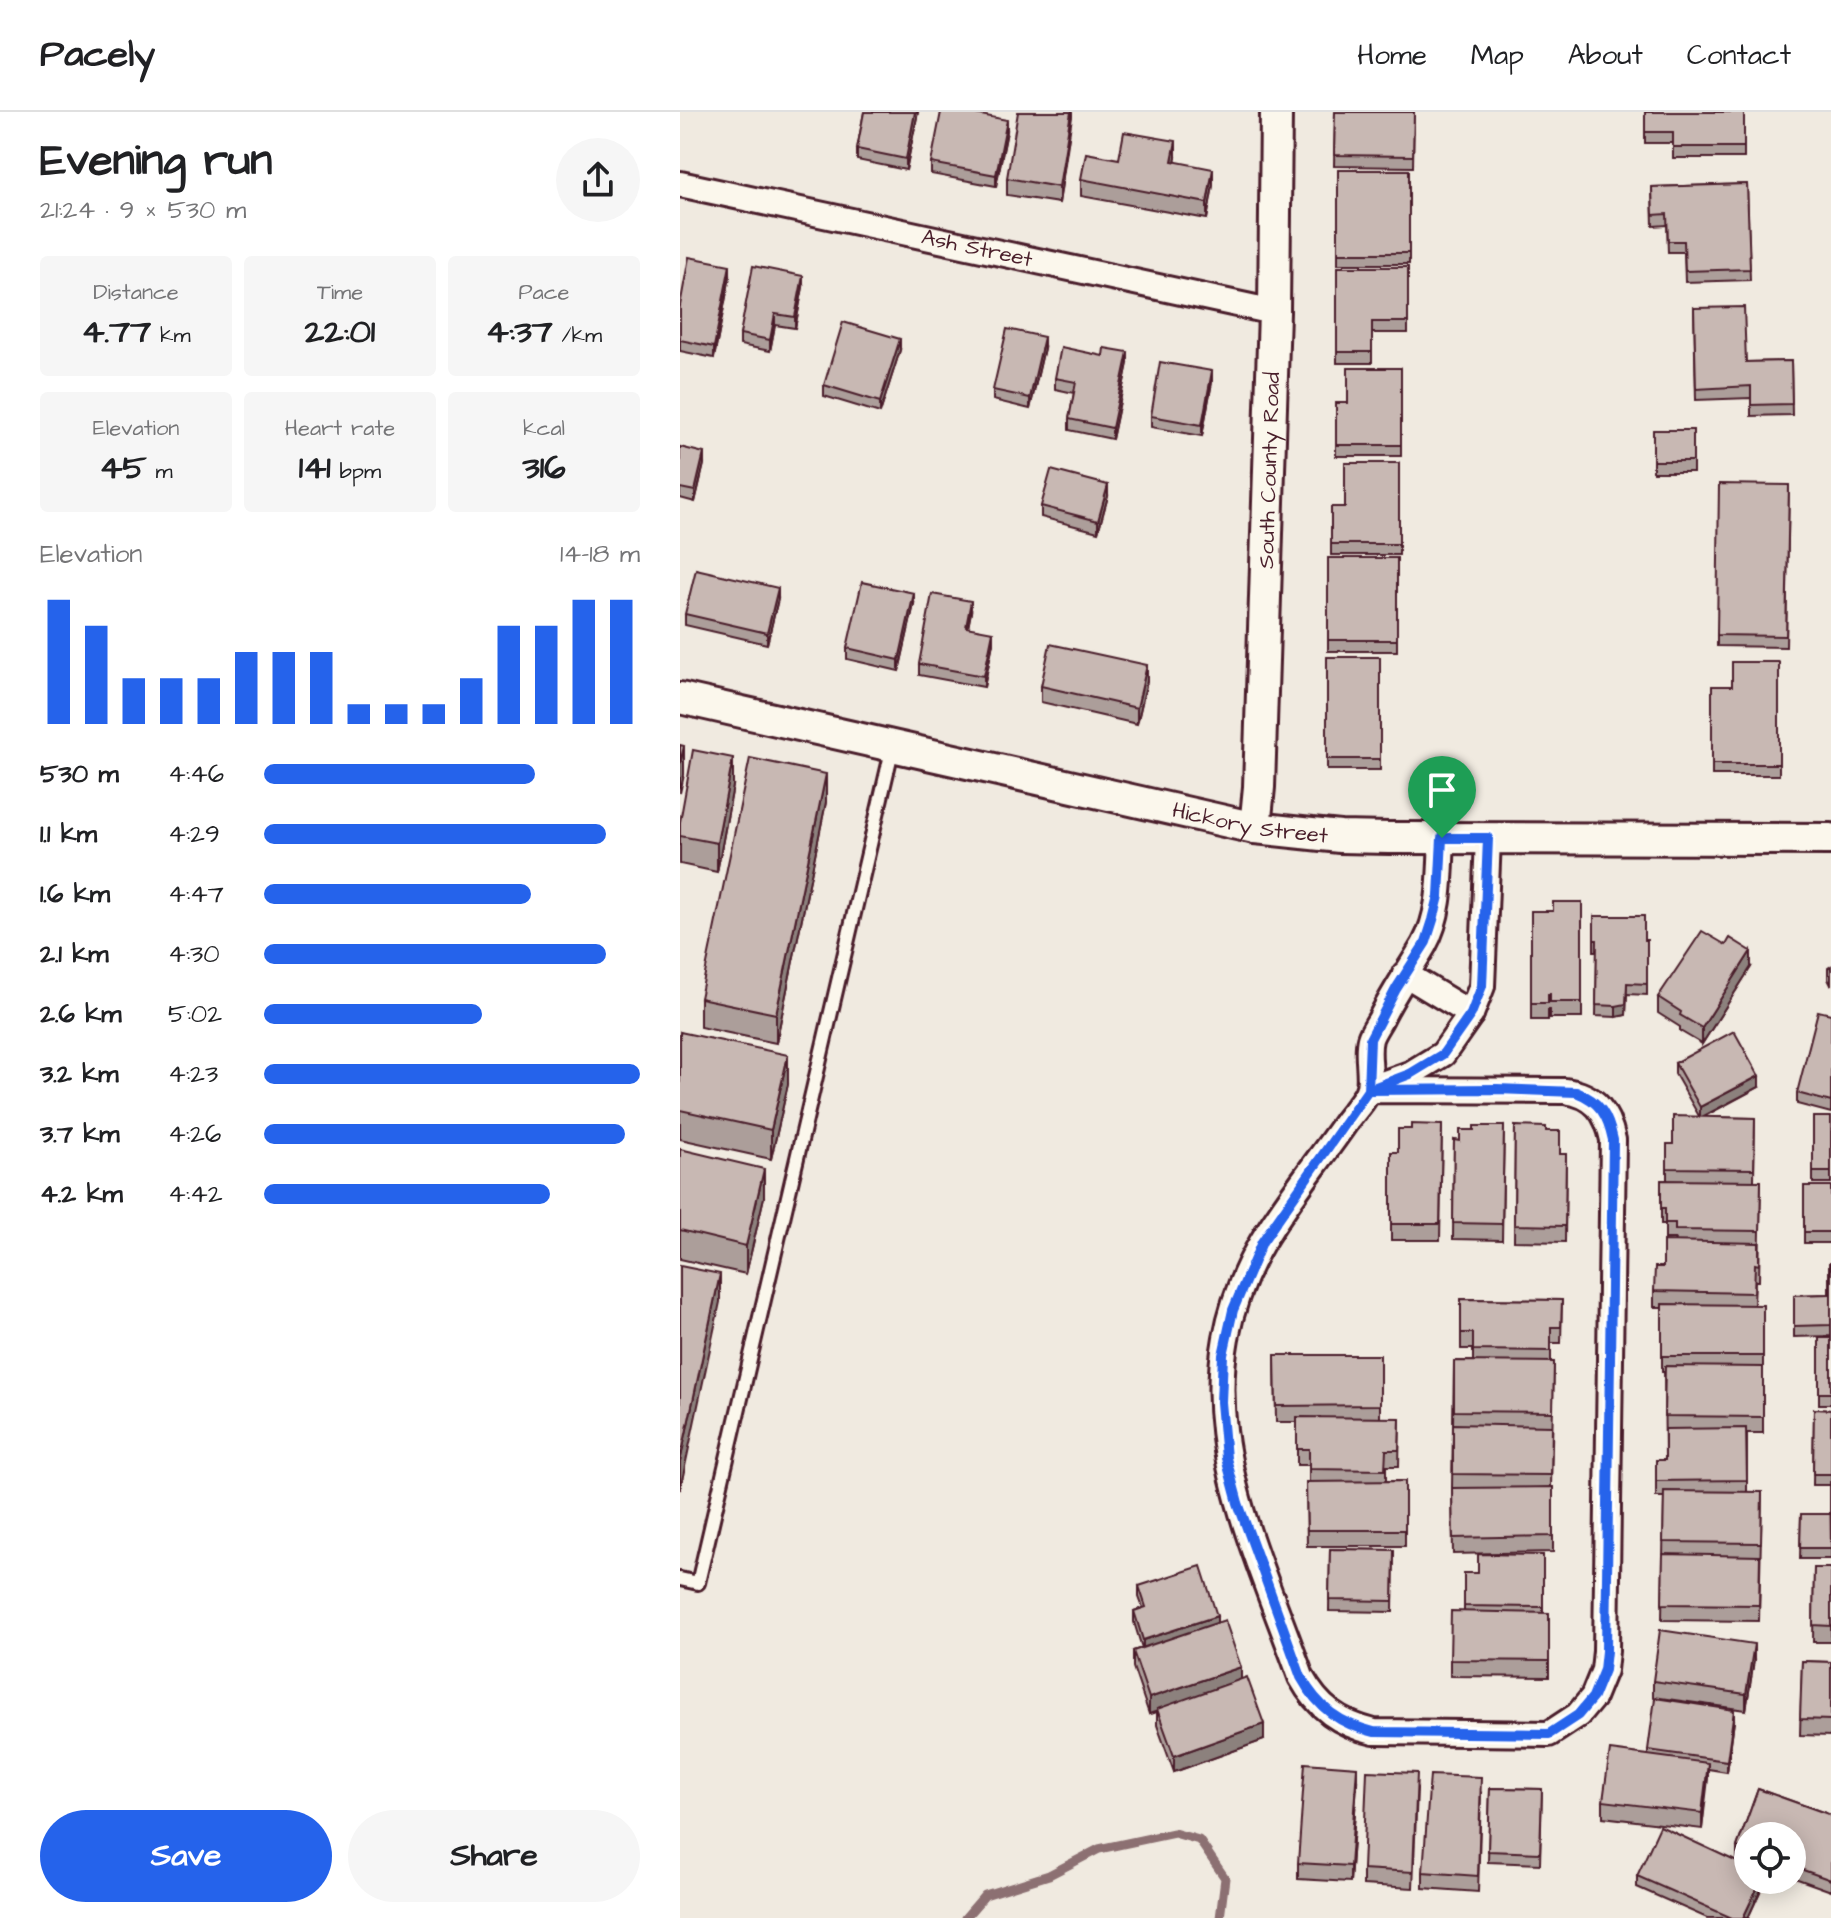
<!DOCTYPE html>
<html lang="en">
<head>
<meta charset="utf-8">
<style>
	:root { --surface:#fff; --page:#f6f6f6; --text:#202124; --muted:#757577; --line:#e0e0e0; --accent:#2563eb }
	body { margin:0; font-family:"Architects Daughter",sans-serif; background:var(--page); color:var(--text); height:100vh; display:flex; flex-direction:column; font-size:30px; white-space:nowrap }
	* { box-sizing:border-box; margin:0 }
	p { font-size:26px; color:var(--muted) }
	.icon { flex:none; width:44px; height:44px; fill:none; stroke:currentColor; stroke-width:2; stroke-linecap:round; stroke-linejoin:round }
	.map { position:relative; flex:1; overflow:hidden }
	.panel { display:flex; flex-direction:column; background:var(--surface); width:680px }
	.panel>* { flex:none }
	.buttons { position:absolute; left:1054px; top:1710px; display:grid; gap:16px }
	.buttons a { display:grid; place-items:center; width:72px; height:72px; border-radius:50%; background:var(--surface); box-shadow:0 4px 20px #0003; font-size:40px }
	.pin { position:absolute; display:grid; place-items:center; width:68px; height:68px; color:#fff; margin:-82px -34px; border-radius:50% 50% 50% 0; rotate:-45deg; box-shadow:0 0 8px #0007 }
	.pin .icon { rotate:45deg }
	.round { display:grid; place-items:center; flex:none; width:84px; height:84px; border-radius:42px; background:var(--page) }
	.headline { display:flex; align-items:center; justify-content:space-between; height:136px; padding:0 40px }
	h1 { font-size:44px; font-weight:700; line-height:60px }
	.stats { display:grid; grid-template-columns:repeat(3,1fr); gap:12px; height:136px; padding:8px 40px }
	.stats div { display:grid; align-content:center; border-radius:8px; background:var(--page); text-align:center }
	.stats b { font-size:34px; font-weight:700 }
	.stats small { font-size:22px; font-weight:400 }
	.stats p { font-size:22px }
	.chart { height:224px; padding:16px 40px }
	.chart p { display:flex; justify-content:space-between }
	.chart svg { width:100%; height:144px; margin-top:8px; stroke:var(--accent); stroke-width:6 }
	.primary-button { display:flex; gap:16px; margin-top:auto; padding:16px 40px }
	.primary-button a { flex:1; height:92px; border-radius:48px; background:var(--accent); color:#fff; font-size:32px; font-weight:700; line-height:92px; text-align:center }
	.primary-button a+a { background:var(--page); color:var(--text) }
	ul { padding:0 40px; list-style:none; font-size:26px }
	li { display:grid; grid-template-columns:128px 96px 1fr; align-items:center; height:60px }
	li i { height:20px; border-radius:10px; background:var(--accent) }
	header { display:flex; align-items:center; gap:48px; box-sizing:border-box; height:112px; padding:0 40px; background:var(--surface); border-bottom:2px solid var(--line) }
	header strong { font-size:38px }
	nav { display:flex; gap:44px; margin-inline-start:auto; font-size:28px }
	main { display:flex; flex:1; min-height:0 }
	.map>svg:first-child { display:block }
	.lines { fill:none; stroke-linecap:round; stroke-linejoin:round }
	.stream { stroke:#8c6f72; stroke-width:9 }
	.service-casing { stroke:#4a1f2b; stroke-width:18 }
	.minor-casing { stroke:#4a1f2b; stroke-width:30 }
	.tertiary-casing { stroke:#4a1f2b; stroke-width:36 }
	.service { stroke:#fbf7ec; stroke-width:12 }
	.minor { stroke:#fbf7ec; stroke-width:24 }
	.tertiary { stroke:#fbf7ec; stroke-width:30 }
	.wall { fill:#ac9e9a; stroke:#4a1f2b; stroke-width:2 }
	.shaded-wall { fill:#8c817d; stroke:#4a1f2b; stroke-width:2 }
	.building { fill:#c8b8b3; stroke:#4a1f2b; stroke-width:2 }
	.route-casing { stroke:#fff; stroke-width:16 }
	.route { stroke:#2563eb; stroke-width:10 }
	.labels { text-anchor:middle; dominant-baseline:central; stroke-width:6; stroke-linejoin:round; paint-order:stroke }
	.street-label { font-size:22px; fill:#4a1f2b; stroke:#fbf7ec }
</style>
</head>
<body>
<header>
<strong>Pacely</strong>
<nav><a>Home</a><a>Map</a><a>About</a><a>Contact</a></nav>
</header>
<main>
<section class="panel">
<div class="headline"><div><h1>Evening run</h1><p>21:24 · 9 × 530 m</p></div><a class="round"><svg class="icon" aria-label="share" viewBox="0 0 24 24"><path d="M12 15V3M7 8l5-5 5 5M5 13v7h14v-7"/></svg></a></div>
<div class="stats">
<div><p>Distance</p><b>4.77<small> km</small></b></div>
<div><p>Time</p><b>22:01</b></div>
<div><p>Pace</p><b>4:37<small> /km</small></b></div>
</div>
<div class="stats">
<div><p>Elevation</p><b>45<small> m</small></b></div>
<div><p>Heart rate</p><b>141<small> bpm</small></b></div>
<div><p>kcal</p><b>316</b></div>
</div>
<div class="chart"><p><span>Elevation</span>14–18 m</p>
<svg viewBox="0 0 160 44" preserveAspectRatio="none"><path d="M5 44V6M15 44V14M25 44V30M35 44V30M45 44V30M55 44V22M65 44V22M75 44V22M85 44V38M95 44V38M105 44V38M115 44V30M125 44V14M135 44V14M145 44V6M155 44V6"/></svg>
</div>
<ul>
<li><b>530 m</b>4:46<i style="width:72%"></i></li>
<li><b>1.1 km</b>4:29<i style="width:91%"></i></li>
<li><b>1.6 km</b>4:47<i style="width:71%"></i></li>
<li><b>2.1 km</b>4:30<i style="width:91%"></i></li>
<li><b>2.6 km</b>5:02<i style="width:58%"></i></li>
<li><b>3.2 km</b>4:23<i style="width:100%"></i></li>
<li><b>3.7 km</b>4:26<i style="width:96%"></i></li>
<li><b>4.2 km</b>4:42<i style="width:76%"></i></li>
</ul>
<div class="primary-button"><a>Save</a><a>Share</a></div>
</section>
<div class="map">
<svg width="1151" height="1806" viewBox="0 0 1151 1806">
	<rect width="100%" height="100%" fill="#f0eae0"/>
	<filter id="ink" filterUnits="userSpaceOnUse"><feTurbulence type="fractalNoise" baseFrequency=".0125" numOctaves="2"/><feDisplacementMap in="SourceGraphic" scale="16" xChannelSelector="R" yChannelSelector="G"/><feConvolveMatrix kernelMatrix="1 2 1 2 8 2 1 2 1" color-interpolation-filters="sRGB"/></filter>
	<g filter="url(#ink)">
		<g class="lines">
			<!-- stream -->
			<polyline class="stream" points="285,1806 305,1783 369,1763 419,1737 494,1721 519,1728 545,1766 540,1806"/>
			<!-- service casing -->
			<g class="service-casing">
				<polyline id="service" points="0,1467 18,1471 213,634"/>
			</g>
			<!-- minor casing -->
			<g class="minor-casing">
				<g id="minor">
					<path id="s1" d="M0,72L594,200"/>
					<polyline points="725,862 791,902"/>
					<polyline points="702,972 730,962 763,942 791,902 802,874 808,726"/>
					<path d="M688,978L885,979C915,983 927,1000 933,1028L926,1539L924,1558L913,1585L898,1603L869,1622L694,1620C660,1612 638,1596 621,1565C569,1419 494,1281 582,1130C606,1089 638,1050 665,1011C672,1001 686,987 689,976C692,960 686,942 690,927C692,920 698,912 701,906C714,880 730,857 744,833C762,801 760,761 762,726"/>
				</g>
			</g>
			<!-- tertiary casing -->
			<g class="tertiary-casing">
				<g id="tertiary">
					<path id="s2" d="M0,586L575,716L660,725L709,726L1151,727"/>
					<path id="s3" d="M575,716L579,675L594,200L596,0"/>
				</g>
			</g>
			<!-- service -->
			<use href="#service" class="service"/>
			<!-- minor -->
			<use href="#minor" class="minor"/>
			<!-- tertiary -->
			<use href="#tertiary" class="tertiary"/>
		</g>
		<!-- wall -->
		<g class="wall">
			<polygon points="184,0 238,0 226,58 177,48 177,37"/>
			<polygon points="392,0 379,91 327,83 327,66"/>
			<polygon points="655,0 734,0 733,55 654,54"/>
			<polygon points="965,0 1064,0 1064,46 993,46 993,31 965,31"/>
			<polygon points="327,19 316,74 251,62 251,51"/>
			<polygon points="496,45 495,50 533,73 527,107 401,84 401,67 439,47"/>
			<rect x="658" y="58" width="71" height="94"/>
			<polygon points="1067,72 1070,168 1005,170 1004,140 988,140 987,113 973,114 972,75"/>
			<polygon points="657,155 728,155 728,221 692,221 692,251 657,251"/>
			<polygon points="50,164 34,246 0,239 0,194"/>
			<polygon points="123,175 115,216 95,213 90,239 60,233 60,222"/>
			<polygon points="1014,196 1066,250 1111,249 1112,303 1071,304 1071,286 1016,288"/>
			<polygon points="364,236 350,297 313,288 313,278"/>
			<polygon points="220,238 200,301 144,284 144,273"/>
			<polygon points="423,244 448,251 432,327 389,318 389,307 394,281 375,277 375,266"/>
			<polygon points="721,256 721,344 656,344 656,291 668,291"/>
			<polygon points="532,270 522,324 471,315 471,304"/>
			<rect x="973" y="318" width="40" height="42"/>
			<polygon points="0,335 24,352 15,390 0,386"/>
			<polygon points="719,351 719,443 651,443 651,395 665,395"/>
			<polygon points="1109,373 1106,535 1037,534 1037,523"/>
			<polygon points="428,384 418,420 361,405 361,394"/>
			<rect x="648" y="446" width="69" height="93"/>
			<polygon points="98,487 87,532 5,513 5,502"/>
			<polygon points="234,492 219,559 167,547 167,536"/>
			<polygon points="291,500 288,515 313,531 304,575 239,563 239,552"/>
			<rect x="647" y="545" width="53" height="113"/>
			<polygon points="1099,550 1099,663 1032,663 1032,574 1052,574"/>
			<polygon points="467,569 457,612 361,590 361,574"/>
			<polygon points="53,674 37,760 0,752 0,710"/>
			<polygon points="146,690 96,931 20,915 20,886"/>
			<polygon points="902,790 902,906 870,906 870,898 868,898 868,908 851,908 851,799 873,799"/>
			<polygon points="914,804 964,828 967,828 967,883 947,882 946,903 936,905 916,904 917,839 914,839"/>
			<polygon points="1151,854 1151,873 1148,867 1148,856"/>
			<polygon points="1071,855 1022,932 1000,919 1000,915 978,901 978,885"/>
			<polygon points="1151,902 1151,1001 1117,992 1117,981"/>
			<polygon points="0,920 108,972 91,1047 0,1027"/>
			<polygon points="995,951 1079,975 1023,1005 1075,1006 1074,1069 1081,1069 1079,1169 1075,1169 1074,1193 1083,1193 1083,1321 1067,1321 1067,1380 1082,1380 1079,1509 982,1508 984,1385 976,1385 976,1348 985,1348 984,1260 982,1260 982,1195 974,1195 974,1179 995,1127 985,1127 985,1112 981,1112 981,1068 987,1068 987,1032 993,1032 1019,1004 995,962"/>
			<rect x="1133" y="1005" width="18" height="66"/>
			<polygon points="762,1013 760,1128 711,1128 711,1040 718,1040 731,1017"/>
			<polygon points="824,1014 822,1128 773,1127 774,1028 780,1029 794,1018"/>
			<polygon points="835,1014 866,1019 880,1042 886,1042 885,1130 834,1129"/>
			<polygon points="0,1037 84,1085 66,1162 0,1147"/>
			<rect x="1124" y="1074" width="27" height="57"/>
			<polygon points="1151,1151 1151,1224 1114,1225 1114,1183 1149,1182"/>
			<polygon points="781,1187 882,1188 881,1231 871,1231 871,1250 874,1250 871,1375 873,1375 873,1440 773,1442 772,1376 774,1249 793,1249 793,1237 781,1237"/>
			<rect x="1139" y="1226" width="12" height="66"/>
			<polygon points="595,1243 700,1243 700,1306 720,1306 719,1354 706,1354 706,1369 725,1369 725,1434 627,1434 626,1370 629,1370 629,1353 617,1353 617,1310 596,1310"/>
			<polygon points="1134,1297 1151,1298 1151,1447 1120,1447 1121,1402 1150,1402 1150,1373 1133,1373"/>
			<polygon points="650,1437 714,1438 713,1500 649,1499"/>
			<polygon points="863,1443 863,1501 869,1501 869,1565 770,1564 770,1548 784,1500 784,1494 798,1461"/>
			<polygon points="1134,1456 1151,1456 1151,1530 1133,1530"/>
			<polygon points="459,1474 537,1511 561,1567 584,1628 494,1660 477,1613 477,1600 469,1602 453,1555 453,1539 462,1536 454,1510 454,1499 463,1496 459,1485"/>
			<polygon points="1074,1548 1066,1598 973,1585 973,1569"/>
			<polygon points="1122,1549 1151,1550 1151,1624 1120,1623"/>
			<polygon points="1054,1609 1047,1660 1028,1657 1022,1717 923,1705 923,1689 968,1643 968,1638"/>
			<polygon points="677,1671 670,1770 618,1767 618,1751"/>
			<polygon points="810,1676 862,1677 860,1752 808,1750"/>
			<polygon points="737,1677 733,1776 683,1773 683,1757"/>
			<polygon points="1078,1677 1151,1703 1151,1779 1112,1765 1112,1724 1068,1724 1068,1750 1057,1746 1057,1735"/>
			<polygon points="801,1682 798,1780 743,1776 743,1760"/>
			<polygon points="957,1764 1083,1768 1083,1773 1068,1806 1027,1806 957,1775"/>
		</g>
		<!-- shaded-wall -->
		<g class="shaded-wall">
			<polygon points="235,0 238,0 226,58 226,47"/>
			<polygon points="391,0 392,0 392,5 379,91 379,75"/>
			<polygon points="327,8 327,19 316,74 316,63"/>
			<polygon points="496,29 496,45 492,65 492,49"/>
			<polygon points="533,57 533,73 527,107 527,91"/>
			<polygon points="50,153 50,164 34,246 34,235"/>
			<polygon points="123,164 123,175 115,216 115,205"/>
			<polygon points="95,202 95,213 90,239 90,228"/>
			<polygon points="364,225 364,236 350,297 350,286"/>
			<polygon points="220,227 220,238 200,301 200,290"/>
			<polygon points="448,240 448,251 432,327 432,316"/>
			<polygon points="532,259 532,270 522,324 522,313"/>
			<polygon points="24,341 24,352 15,390 15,379"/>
			<polygon points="428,373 428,384 418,420 418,409"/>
			<polygon points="98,476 98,487 87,532 87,521"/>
			<polygon points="234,481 234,492 219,559 219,548"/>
			<polygon points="291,489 291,500 286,526 286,515"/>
			<polygon points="313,520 313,531 304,575 304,564"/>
			<polygon points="467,553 467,569 457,612 457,596"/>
			<polygon points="4,634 4,663 0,681 0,652"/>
			<polygon points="53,646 53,674 37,760 37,731"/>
			<polygon points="146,662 146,690 96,931 96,902"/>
			<polygon points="1071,839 1071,855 1022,932 1022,916"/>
			<polygon points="947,871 946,903 936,905 936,894"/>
			<polygon points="108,943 108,972 91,1047 91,1018"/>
			<polygon points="1079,964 1079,975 1020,1006 1020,995"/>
			<polygon points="84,1057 84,1085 66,1162 66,1134"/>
			<polygon points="40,1162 40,1190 0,1378 0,1350"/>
			<polygon points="537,1504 537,1515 463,1539 463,1528"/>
			<polygon points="1074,1532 1074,1548 1066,1598 1066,1582"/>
			<polygon points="561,1555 561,1571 469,1602 469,1586"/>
			<polygon points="1054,1598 1054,1609 1047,1660 1047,1649"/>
			<polygon points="584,1612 584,1628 494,1660 494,1644"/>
			<polygon points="1028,1651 1028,1667 1022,1717 1022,1701"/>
			<polygon points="677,1655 677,1671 670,1770 670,1754"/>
			<polygon points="1081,1768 1083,1768 1083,1773 1068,1806 1063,1806"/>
		</g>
		<!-- building -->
		<g class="building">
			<polygon points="184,0 235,0 226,47 177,37"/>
			<polygon points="261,0 285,0 327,8 316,63 251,51"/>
			<polygon points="338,0 391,0 379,75 327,66"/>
			<polygon points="655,0 734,0 733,44 654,43"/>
			<polygon points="965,0 1064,0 1064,35 993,35 993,20 965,20"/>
			<polygon points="444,20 496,29 492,49 533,57 527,91 401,67 406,41 439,47"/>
			<rect x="658" y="58" width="71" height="83"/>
			<polygon points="1067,72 1070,157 1005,159 1004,129 988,129 987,102 973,103 972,75"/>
			<polygon points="9,145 50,153 34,235 0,228 0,194"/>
			<polygon points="73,154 123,164 115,205 95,202 90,228 60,222"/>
			<polygon points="657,155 728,155 728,210 692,210 692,240 657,240"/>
			<polygon points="1064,195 1066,250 1111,249 1112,292 1071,293 1071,274 1016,277 1014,196"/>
			<polygon points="163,210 220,227 200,290 144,273"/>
			<polygon points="327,217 364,225 350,286 313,278"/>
			<polygon points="381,235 423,244 424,236 448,240 432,316 389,307 396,270 375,266"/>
			<polygon points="480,250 532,259 522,313 471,304"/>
			<polygon points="668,256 721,256 721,333 656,333 656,291 668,291"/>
			<rect x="973" y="318" width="40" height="31"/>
			<polygon points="0,335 24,341 15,379 0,376"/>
			<polygon points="665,351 719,351 719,432 651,432 651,395 665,395"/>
			<polygon points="371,358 428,373 418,409 361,394"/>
			<polygon points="1039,372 1109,373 1106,524 1037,523"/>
			<rect x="648" y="446" width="69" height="82"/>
			<polygon points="16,457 98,476 87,521 5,502"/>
			<polygon points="182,470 234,481 219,548 167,536"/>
			<polygon points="252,482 291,489 286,515 313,520 304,564 239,552"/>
			<polygon points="370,532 467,553 457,596 361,574"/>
			<rect x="647" y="545" width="53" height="102"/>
			<polygon points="1052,550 1099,550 1099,652 1032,652 1032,574 1052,574"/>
			<polygon points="0,633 4,634 0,652"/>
			<polygon points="13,638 53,646 37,731 0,724 0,710"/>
			<polygon points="70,646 146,662 96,902 20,886"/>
			<polygon points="873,790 902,790 902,890 870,890 870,882 868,882 868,891 851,891 851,799 873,799"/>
			<polygon points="914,804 964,804 964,828 967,828 967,872 947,871 946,892 936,894 916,893 917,828 914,828"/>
			<polygon points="1022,819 1046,833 1050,826 1071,839 1022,916 1000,903 1001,900 978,885"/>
			<polygon points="1138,899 1151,902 1151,990 1117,981"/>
			<polygon points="1054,919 1079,964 1020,995 995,951"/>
			<polygon points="0,920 108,943 91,1018 0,998"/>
			<polygon points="993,1004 1075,1006 1074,1057 987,1056 987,1032 993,1032"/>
			<rect x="1133" y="1005" width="18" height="55"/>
			<polygon points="731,1012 762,1013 760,1112 711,1112 711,1040 718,1040 718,1017 731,1017"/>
			<polygon points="794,1014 824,1014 822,1112 773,1111 774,1028 780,1029 780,1018 794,1018"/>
			<polygon points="835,1014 866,1015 866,1019 880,1019 880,1042 886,1042 885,1114 834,1113"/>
			<polygon points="0,1037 84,1057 66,1134 0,1118"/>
			<polygon points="981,1068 1081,1069 1080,1119 995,1118 995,1111 985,1111 985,1096 981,1096"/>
			<rect x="1124" y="1074" width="27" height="46"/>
			<polygon points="983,1129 1079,1131 1079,1153 1075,1152 1074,1181 974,1179 975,1155 983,1155"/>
			<polygon points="1149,1151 1151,1151 1151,1213 1114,1214 1114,1183 1149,1182"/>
			<polygon points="0,1154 40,1162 0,1350"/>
			<polygon points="781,1187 882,1188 881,1215 871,1215 871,1239 793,1238 793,1221 781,1221"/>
			<polygon points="982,1192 1083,1193 1083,1244 982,1244"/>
			<rect x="1139" y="1226" width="12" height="55"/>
			<polygon points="595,1243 700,1243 700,1293 596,1294"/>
			<polygon points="774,1249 874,1250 873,1300 774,1299"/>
			<polygon points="985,1254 1083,1255 1083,1305 984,1304"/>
			<polygon points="1134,1297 1151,1298 1151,1362 1133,1362"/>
			<polygon points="617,1305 720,1306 719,1338 706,1338 705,1358 629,1357 629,1337 617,1337"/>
			<polygon points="773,1312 872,1314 871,1363 773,1362"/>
			<polygon points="1066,1316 1067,1368 976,1369 976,1348 985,1348 985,1317"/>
			<polygon points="725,1369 725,1418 627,1418 626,1370"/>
			<polygon points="1150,1369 1151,1436 1120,1436 1121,1402 1150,1402"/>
			<polygon points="873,1375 873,1424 773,1426 772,1376"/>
			<polygon points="984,1379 1082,1380 1081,1431 983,1430"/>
			<polygon points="650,1437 714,1438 713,1489 649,1488"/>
			<polygon points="798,1442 863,1443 863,1495 784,1494 784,1461 798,1461"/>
			<polygon points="983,1442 1080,1444 1079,1493 982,1492"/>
			<polygon points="521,1454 537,1504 463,1528 454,1499 466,1495 459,1474"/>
			<polygon points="1134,1456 1151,1456 1151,1514 1133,1513"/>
			<polygon points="771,1499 869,1501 869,1549 770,1548"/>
			<polygon points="545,1508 561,1555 469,1586 453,1539"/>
			<polygon points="980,1518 1074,1532 1066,1582 973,1569"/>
			<polygon points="1122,1549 1151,1550 1151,1608 1120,1607"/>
			<polygon points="567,1565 584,1612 494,1644 477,1597"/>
			<polygon points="975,1586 1054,1598 1047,1649 968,1638"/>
			<polygon points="930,1638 1028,1651 1022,1701 923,1689"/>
			<polygon points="625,1651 677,1655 670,1754 618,1751"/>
			<polygon points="687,1659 737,1661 733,1760 683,1757"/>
			<polygon points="750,1663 801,1665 798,1764 743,1760"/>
			<polygon points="810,1676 862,1677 860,1741 808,1739"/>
			<polygon points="1078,1677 1151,1703 1151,1768 1112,1754 1112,1724 1068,1724 1068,1739 1057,1735"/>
			<polygon points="980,1714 1068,1755 1068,1768 1081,1768 1063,1806 1052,1806 957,1764"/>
		</g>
	</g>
	<g class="lines" filter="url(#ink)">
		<!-- route casing -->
		<g class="route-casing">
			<path id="route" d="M762,726L759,784L753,808L746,830L716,877L690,927L688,978L817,977L896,980C920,989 928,1004 933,1028L926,1539L924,1558L913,1585L898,1603L869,1622L694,1620C660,1612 638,1596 621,1565L558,1391L546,1346L541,1290L543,1243L553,1198L582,1130L688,978L730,962L763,942L791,902L802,874L808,726H762"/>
		</g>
		<!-- route -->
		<use href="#route" class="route"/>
	</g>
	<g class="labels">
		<!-- street labels -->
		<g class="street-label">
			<text stroke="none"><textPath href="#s1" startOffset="304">Ash Street</textPath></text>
			<text stroke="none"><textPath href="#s3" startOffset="358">South County Road</textPath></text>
			<text stroke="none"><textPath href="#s2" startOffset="584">Hickory Street</textPath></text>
		</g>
	</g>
</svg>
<div class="buttons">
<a><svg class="icon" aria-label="locate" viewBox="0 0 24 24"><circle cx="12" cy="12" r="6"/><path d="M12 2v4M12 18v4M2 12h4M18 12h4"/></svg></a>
</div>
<div class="pin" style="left:762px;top:726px;background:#1e9e55"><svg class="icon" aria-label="arrive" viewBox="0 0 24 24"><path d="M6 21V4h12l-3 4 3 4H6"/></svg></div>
</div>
</main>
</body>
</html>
